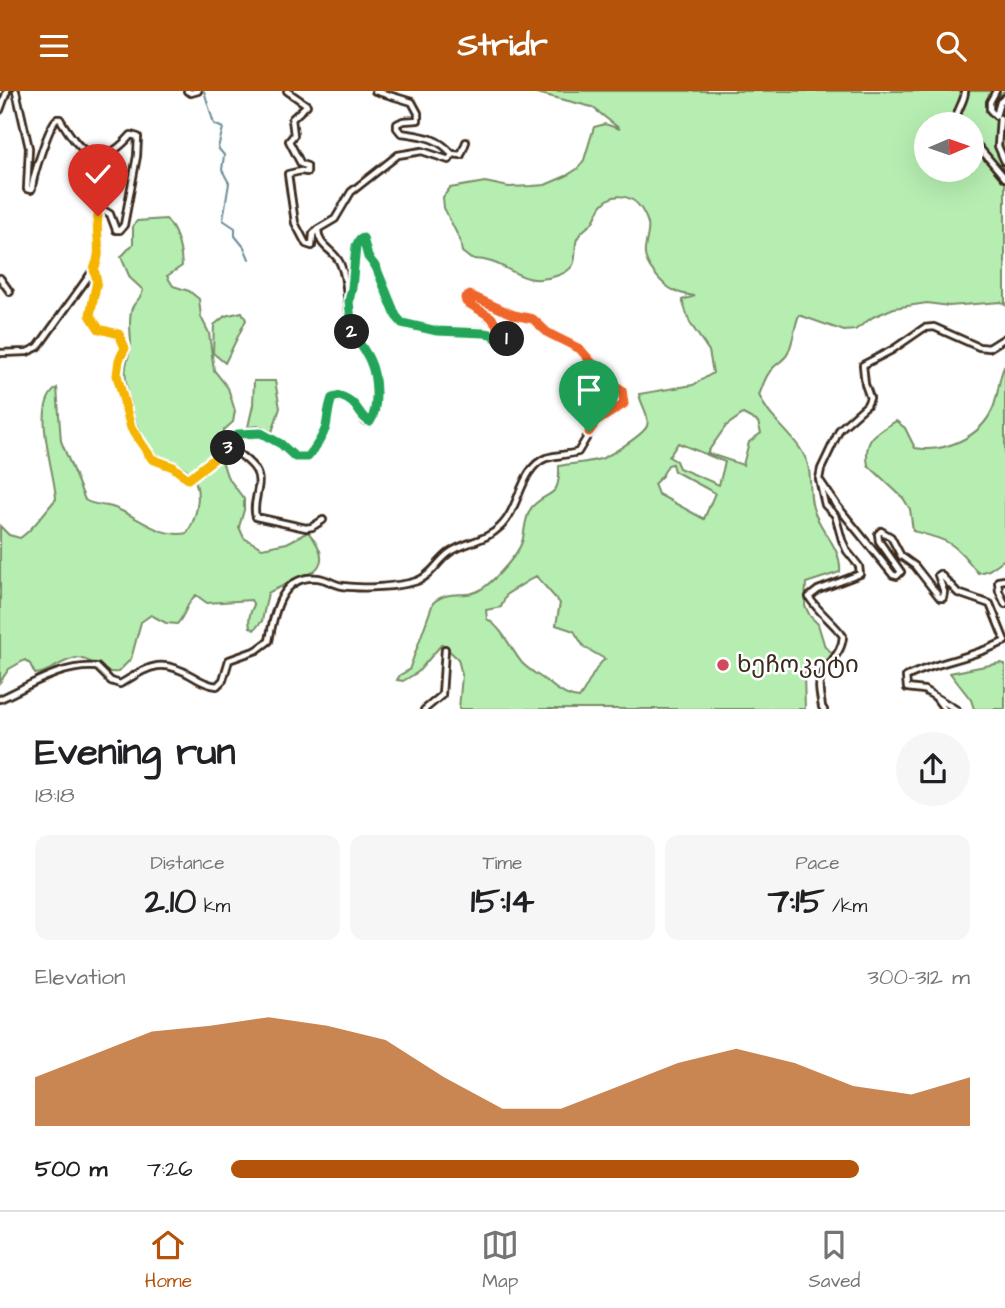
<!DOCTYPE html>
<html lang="en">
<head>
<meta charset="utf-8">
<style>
	:root { --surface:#fff; --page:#f6f6f6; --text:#202124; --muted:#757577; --line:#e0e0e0; --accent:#b45309 }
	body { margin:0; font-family:"Architects Daughter","Noto Sans Georgian",sans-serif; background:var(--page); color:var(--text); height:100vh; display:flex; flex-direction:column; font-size:26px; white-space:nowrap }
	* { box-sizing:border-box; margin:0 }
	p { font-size:23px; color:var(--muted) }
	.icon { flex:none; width:38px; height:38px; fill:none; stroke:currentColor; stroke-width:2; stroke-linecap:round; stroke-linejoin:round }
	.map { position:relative; height:618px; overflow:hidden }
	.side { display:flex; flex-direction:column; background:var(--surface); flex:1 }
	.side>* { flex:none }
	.needle { width:46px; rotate:88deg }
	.tools { position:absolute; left:914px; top:21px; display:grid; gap:14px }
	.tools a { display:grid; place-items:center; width:70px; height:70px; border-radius:50%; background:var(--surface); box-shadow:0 7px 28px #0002; font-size:35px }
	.pin { position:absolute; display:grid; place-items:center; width:60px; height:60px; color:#fff; margin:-72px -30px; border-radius:50% 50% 50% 0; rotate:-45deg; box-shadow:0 0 7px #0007 }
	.pin .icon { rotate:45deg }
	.km { position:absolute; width:35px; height:35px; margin:-18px; border-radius:50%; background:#222; color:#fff; font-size:19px; line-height:35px; text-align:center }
	.round { display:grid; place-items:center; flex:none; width:74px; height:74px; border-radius:37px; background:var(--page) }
	.headline { display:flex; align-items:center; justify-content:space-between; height:119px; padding:0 35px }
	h1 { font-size:38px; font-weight:700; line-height:52px }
	.stats { display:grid; grid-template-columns:repeat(3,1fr); gap:10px; height:119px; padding:7px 35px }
	.stats div { display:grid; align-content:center; border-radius:14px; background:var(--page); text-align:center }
	.stats b { font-size:35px; font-weight:700 }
	.stats small { font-size:19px; font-weight:400 }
	.stats p { font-size:19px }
	.chart { height:196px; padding:14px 35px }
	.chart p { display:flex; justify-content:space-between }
	.chart svg { width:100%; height:126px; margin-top:7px; fill:var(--accent); opacity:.7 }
	ul { padding:0 35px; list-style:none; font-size:23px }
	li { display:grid; grid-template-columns:112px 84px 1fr; align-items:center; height:52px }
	li i { height:18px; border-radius:9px; background:var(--accent) }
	header { display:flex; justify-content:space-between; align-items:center; height:91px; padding:0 35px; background:var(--accent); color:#fff; font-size:32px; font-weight:700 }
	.dock { display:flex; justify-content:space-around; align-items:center; height:98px; border-top:2px solid var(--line); background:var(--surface); font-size:19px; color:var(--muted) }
	.dock a { display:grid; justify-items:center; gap:4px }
	.dock .current { color:var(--accent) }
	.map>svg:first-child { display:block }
	.green { fill:#b6eeb1; stroke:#788c68; stroke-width:2; fill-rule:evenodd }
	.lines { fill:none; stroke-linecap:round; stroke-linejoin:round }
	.stream { stroke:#6a8d98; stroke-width:2 }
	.street-casing { stroke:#3b2a1e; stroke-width:10 }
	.street { stroke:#fff; stroke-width:4.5 }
	.split-1-casing { stroke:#fff; stroke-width:14 }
	.split-2-casing { stroke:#fff; stroke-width:14 }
	.split-3-casing { stroke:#fff; stroke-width:14 }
	.split-4-casing { stroke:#fff; stroke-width:14 }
	.split-1 { stroke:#f0652b; stroke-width:9 }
	.split-2 { stroke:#22a559; stroke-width:9 }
	.split-3 { stroke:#22a559; stroke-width:9 }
	.split-4 { stroke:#f5b400; stroke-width:9 }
	.poi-dot { fill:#d1495b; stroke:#fff; stroke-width:2.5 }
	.labels { text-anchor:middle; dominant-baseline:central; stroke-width:5; stroke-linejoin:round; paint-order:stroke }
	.poi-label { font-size:24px; fill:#3b2a1e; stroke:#fff; text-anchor:start }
</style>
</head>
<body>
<header><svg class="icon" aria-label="menu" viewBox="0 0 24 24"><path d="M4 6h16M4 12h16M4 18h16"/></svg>Stridr<svg class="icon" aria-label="search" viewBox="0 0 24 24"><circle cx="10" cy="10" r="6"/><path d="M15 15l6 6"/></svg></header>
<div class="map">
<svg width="1005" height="619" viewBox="0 0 1005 619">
	<rect width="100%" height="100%" fill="#fff"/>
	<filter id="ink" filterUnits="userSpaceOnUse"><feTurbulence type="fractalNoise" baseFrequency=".0143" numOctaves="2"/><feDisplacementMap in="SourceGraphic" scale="14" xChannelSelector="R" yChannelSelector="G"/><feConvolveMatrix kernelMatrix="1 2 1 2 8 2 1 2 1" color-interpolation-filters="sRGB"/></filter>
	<g filter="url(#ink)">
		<!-- green -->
		<g class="green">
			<path d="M529,0H990L999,5L1005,0V214L1001,211L949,215L927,212L894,217L873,226L855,239L844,240L799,224C794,236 794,249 788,262C785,269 777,272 772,278C765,285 763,295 759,304C769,328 787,337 801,359C815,380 807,397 813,417C820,441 842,456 840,481L806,492L805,515L810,525L818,533L825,556L839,567L831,580L819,570L804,583L805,618H459L462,584L458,568L442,553L418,581L403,590L397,589L400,584L409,579L433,512C449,497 468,509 483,497C495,489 521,461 523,447C525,438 525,424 532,416C549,398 560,409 559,375C573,372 590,372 603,367C612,363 643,344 647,335C650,325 641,314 639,303L693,294L713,282L709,260L690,232L682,209L695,205C689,204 681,203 675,200C663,195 643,173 645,159C647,140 653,138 642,119C633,104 614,100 602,114C598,119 596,127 592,132C586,138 581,140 577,148C574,156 577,166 573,174C569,180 563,183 556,185C517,198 509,167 471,168L462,161L460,149L444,117L443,106L450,97L485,91L509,96L532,95L545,94L566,85L577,78L584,69L594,36L605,33L620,38L592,16ZM926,33H971V79H926ZM743,323L758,331L761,342L749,351L743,374L707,362L726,335ZM678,352L725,371L719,394L679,377L676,370L669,366ZM672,373L674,380L715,402L704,428L658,403L654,393L662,385L668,374ZM536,485L560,512L556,534L574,540L584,556L605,568C593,577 589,595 579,607C567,606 558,600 549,592C540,585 531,581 522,572C510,557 503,538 487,528L486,519L501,516L507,503Z"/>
			<path d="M166,128C177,140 181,158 182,175L167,185L173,195L189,200L199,208L201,226L209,242L214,279L228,297L235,320L233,331L224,339L220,364L227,385L244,408V419L239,436L244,447L262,457L287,452L308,441C345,483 296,486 268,502L262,530L254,539L250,536C248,527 250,522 254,514L251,509L207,512L196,504C186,512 186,524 177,533L166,532L151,524L141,531L131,568L118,581C102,584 93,567 77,567C63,568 50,582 35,583L30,573L25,569L9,578L0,591V435L9,444L20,447C34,438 44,421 56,408C55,381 30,314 57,297L61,350L85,409C94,415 103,413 112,416C137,424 159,448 187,442C198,425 205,393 186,378C179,373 168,372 161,368C146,358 136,335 131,318C128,306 124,288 126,275C127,268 130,262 131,254C131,244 128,227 132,217C135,210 142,207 143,199L130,187L121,166L133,153V135L137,130Z"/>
			<polygon points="242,221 246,229 225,272 213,262 214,234 225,225"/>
			<path d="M1005,274V468L989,479L978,482C952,450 953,451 913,440L910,418L903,407L868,374C863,348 875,342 896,330L905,337L915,357C945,362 981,346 993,317C999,303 998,287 1005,274Z"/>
			<polygon points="254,290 275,290 280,317 272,341 259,335 248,336 253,314"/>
			<polygon points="1000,572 1005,573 1005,618 974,618 971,609 950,582"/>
		</g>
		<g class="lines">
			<!-- stream -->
			<polyline class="stream" points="204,0 214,33 223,37 218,57 224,64 222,79 229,92 223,129 235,137 235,145 244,156 249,168"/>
			<!-- street casing -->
			<g class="street-casing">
				<g id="street">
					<polyline points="187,0 191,2 198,0"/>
					<polyline points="287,0 307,14 292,28 294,44 289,50 301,73 307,75 307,81 301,80 288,83 295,132 306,153 312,155 313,143 317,139"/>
					<path d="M375,0L412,11L418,22V29L403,30L397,33V37L401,42C422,45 438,46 452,63"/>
					<polyline points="996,0 990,11 990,19 996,25 1000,11 1005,7"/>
					<polyline points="0,19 7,0"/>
					<polyline points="1000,27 998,55 1005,71"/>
					<path d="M957,33C954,20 965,12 965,0"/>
					<polyline points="971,47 1005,87"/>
					<polyline points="94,179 97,190 90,224 99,238 119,243 125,257 119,269 117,284 131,337 151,367 173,376 188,388 231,355"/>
					<polyline points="0,187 10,201"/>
					<polyline points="350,205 356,155 359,149 363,147"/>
					<path d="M0,262L27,261L38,256L94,178C103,161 95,142 98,125L105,120L110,123L116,139H120L124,134L137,65L138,46L131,44C98,82 81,63 60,28H57C49,34 33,85 32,97L31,99L27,98L29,57L16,0"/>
					<polyline points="821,391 838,416 893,484 897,485 901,481 879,450 878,443 881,440 891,446 901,465 915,475 940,507 943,507 944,501 938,484 940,483"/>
					<path d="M323,429L312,436L306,437L256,426C251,411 264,393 256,380C251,370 238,364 231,355L232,348L238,343L261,342L281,353L295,366H308C316,356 322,347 326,336C328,326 328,317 332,308C350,301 357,316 365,330L370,331C379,318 377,283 370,269C365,259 356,251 353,241C345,220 350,194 340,172C333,157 319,158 318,138L335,128L351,101L398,64L422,60L449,69L452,63L461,64L466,51"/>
					<polyline points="940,483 958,502 990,513 1005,550"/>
					<polyline points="1005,489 998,490 999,500 1005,513"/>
					<polyline points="936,607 945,619"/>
					<path d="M0,608C31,594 62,573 97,576L111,590L120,593C149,576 160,566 192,585C200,590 207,594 217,595L223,589L229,569L257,559L269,550C274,522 281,483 318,487C327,488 334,494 343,495C362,498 399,496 417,490C431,485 437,471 449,462C464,451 486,450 500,436C520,418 520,377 546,367C556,364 567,364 578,361L596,331L624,313L622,299L605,287L580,258L548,242L533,228L514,224L470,204L465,207L466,211C483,221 499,231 508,249L504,254L491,243L484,241L437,240L402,232L396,225L376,176L368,166L363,147"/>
					<polyline points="424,619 442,604 445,558"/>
					<path d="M824,619L822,616C821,607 817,594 821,587C827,571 842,564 843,545C833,531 818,521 809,506L818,499L860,483L859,475L847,460L842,449L835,424L825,414L819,388L821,378L840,338L867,314L870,307L865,293L863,274L892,259L924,237L934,236L979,256L989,257L1005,247"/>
					<path d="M957,619L924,599L907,597L906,586C937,570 974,567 1005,550"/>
				</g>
			</g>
			<!-- street -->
			<use href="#street" class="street"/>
		</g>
	</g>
	<g class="lines" filter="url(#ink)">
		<!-- split-1 casing -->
		<g class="split-1-casing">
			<polyline id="split-1" points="507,248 491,226 466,211 465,207 470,204 514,224 533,228 548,242 580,258 605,287 622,299 624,313 596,331 589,341"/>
		</g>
		<!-- split-2 casing -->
		<g class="split-2-casing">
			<polyline id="split-2" points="352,241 349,210 352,197 356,155 359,149 363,147 368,166 376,176 396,225 402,232 437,240 484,242 491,243 504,254 507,248"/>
		</g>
		<!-- split-3 casing -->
		<g class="split-3-casing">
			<path id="split-3" d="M228,357L238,343L261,342L281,353L295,366H308C316,356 322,347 326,336C328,326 328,317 332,307L340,305C361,312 356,324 370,331C379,318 377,285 370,270C366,260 358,251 352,241"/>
		</g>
		<!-- split-4 casing -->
		<g class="split-4-casing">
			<path id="split-4" d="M98,125C95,142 103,161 94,178L97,190L90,224L99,238L119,243L125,257L119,269L117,284L131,337L152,368L173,376L188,388L228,357"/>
		</g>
		<!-- split-1 -->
		<use href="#split-1" class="split-1"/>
		<!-- split-2 -->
		<use href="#split-2" class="split-2"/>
		<!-- split-3 -->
		<use href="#split-3" class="split-3"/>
		<!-- split-4 -->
		<use href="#split-4" class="split-4"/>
	</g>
	<!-- markers -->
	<circle class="poi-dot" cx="723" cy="574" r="7"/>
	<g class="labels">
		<!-- poi labels -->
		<g class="poi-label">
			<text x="737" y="574">ხეჩოკეტი</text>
		</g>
	</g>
</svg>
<div class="tools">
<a><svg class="needle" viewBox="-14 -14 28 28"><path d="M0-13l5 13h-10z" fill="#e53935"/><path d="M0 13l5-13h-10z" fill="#757577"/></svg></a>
</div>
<div class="pin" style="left:589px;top:341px;background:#1e9e55"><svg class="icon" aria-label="arrive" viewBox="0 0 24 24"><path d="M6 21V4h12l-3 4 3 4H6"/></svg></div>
<div class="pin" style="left:98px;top:125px;background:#d93025"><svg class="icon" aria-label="check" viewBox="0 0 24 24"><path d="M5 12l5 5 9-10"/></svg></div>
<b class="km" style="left:507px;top:248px">1</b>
<b class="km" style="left:352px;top:241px">2</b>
<b class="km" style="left:228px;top:357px">3</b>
</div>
<section class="side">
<div class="headline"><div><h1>Evening run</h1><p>18:18</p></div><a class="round"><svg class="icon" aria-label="share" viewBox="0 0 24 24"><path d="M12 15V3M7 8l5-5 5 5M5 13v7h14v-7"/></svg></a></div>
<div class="stats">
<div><p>Distance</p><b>2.10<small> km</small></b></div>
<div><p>Time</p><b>15:14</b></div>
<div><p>Pace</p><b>7:15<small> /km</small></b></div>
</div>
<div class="chart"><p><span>Elevation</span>300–312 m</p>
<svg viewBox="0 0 160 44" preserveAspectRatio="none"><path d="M0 44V27L10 19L20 11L30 9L40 6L50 9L60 14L70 27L80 38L90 38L100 30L110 22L120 17L130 22L140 30L150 33L160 27V44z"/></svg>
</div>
<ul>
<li><b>500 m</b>7:26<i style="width:85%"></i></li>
</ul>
</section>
<nav class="dock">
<a class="current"><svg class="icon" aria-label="home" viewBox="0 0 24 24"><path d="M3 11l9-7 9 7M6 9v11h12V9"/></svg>Home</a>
<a><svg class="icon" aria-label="map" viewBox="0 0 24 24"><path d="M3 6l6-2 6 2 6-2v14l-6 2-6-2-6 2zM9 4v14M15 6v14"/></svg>Map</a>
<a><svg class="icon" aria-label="saved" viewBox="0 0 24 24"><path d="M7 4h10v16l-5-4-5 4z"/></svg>Saved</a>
</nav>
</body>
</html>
